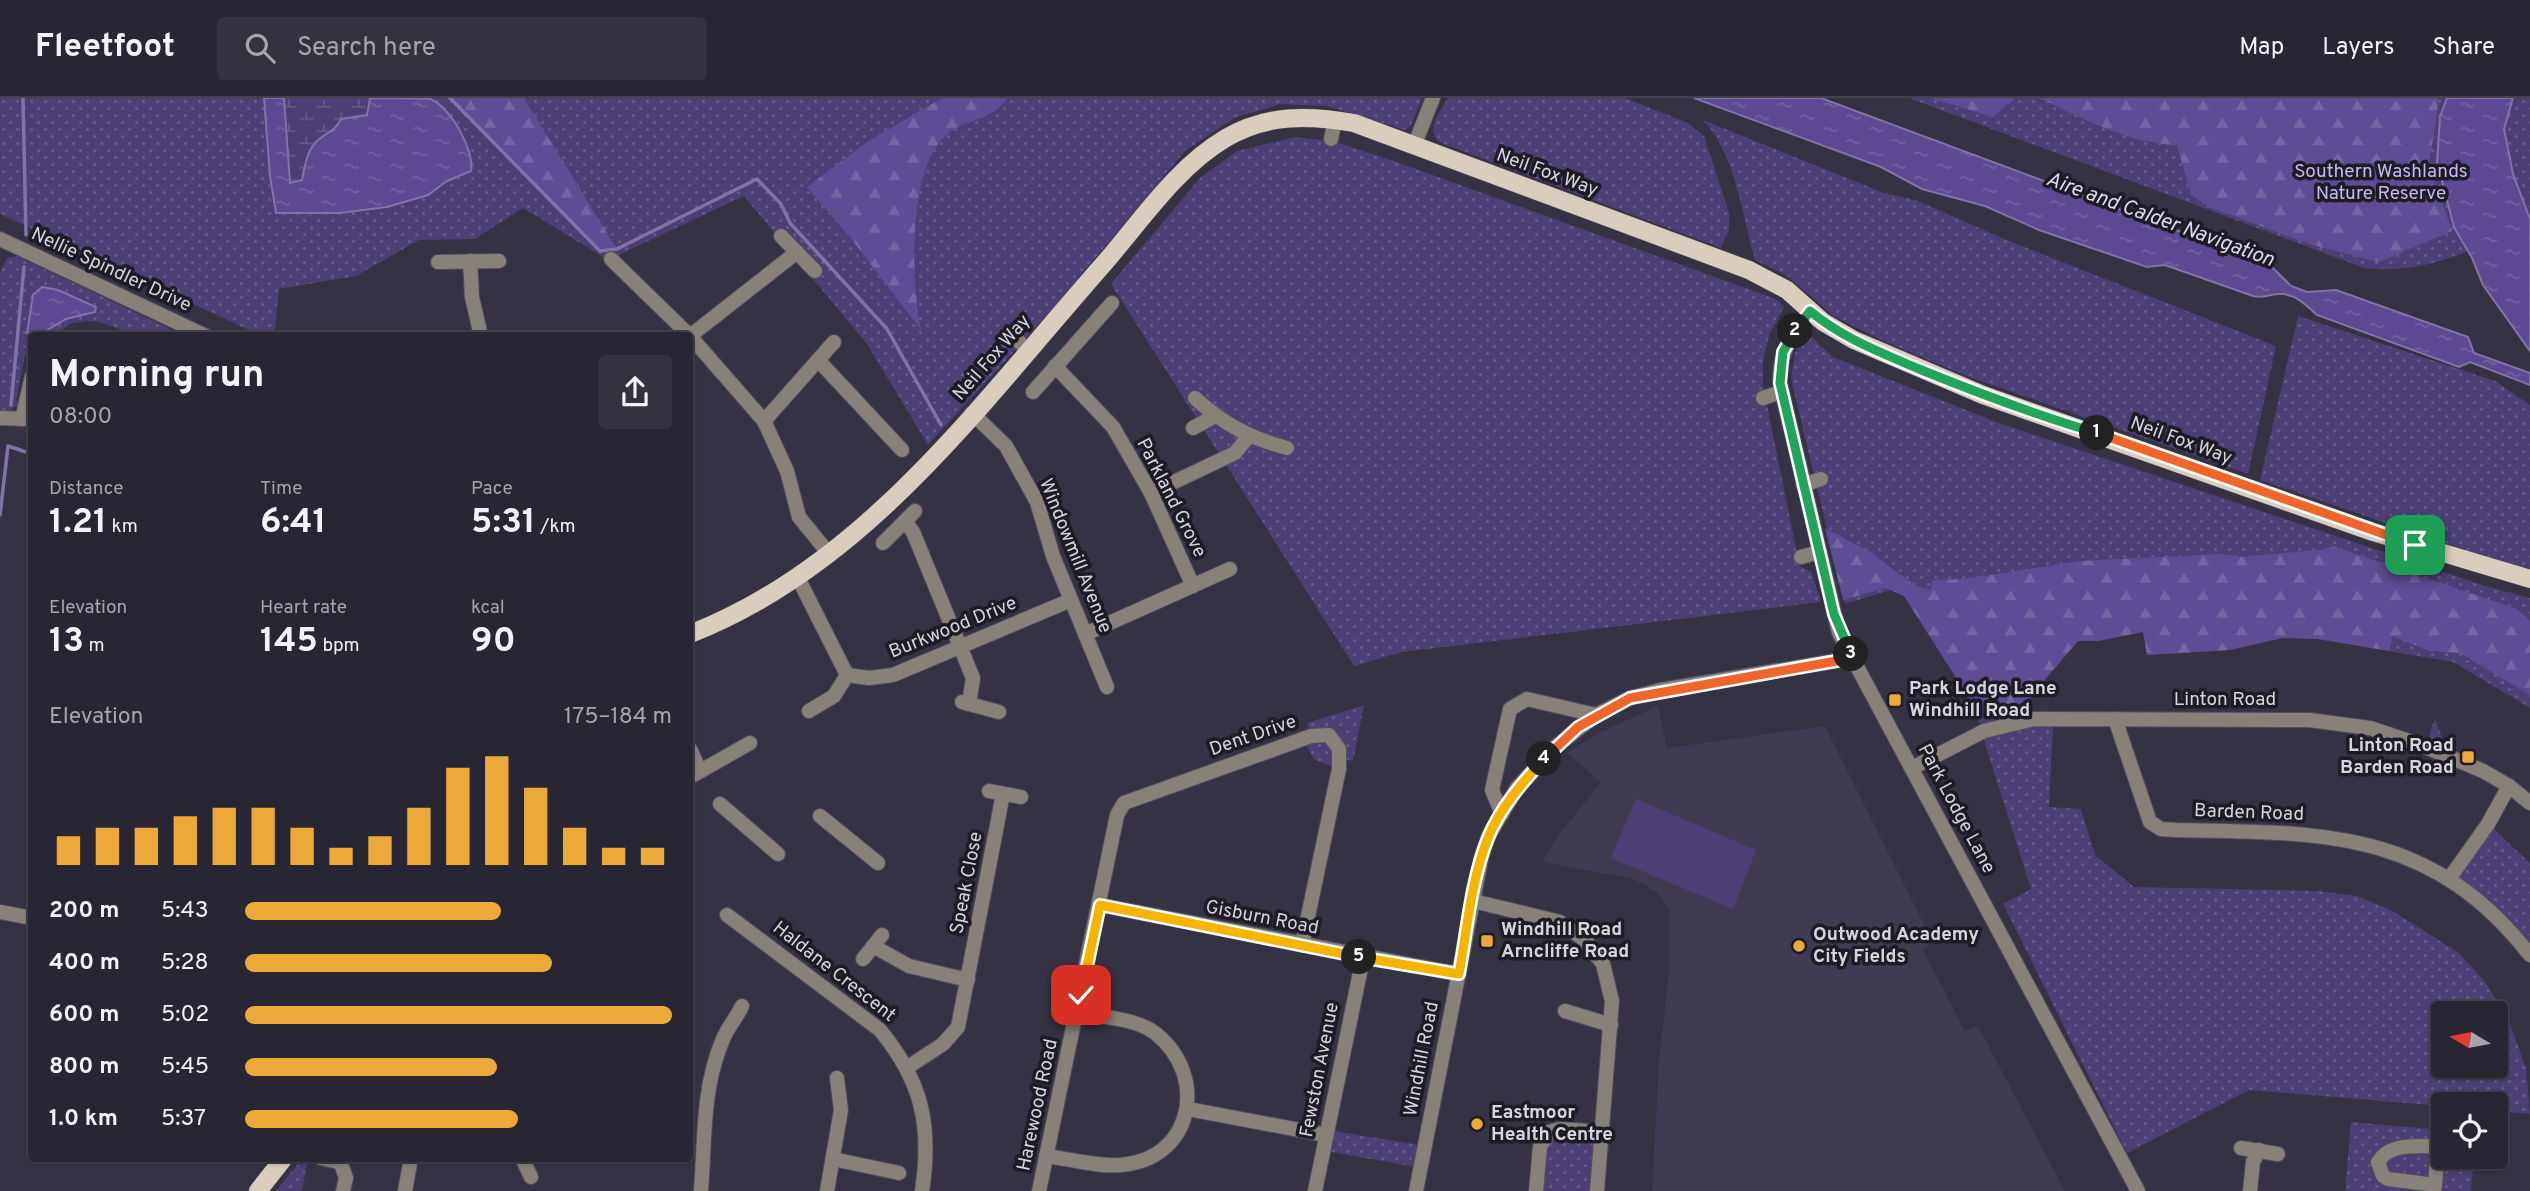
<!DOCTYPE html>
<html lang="en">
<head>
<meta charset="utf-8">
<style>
	:root { --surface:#282632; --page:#34323e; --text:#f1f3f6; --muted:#a5a5ac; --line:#44434d; --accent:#eca93a }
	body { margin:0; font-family:Overpass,sans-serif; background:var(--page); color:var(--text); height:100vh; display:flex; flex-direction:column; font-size:26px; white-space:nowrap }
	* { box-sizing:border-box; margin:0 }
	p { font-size:23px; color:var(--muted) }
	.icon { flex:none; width:38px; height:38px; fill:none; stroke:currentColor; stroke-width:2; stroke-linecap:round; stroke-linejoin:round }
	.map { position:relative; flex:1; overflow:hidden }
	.panel { position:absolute; left:28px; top:234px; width:665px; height:830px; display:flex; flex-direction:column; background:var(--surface); border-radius:7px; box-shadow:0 2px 5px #0004,0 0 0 2px var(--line) }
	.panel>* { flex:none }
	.needle { width:46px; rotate:280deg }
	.buttons { position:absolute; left:2431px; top:903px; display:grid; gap:14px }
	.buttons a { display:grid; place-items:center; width:77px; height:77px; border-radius:7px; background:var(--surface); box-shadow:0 2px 5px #0004,0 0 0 2px var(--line); font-size:35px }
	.pin { position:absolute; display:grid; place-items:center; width:60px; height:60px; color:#fff; margin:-30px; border-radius:14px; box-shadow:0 4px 10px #0006 }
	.km { position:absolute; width:35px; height:35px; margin:-18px; border-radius:50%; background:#222; color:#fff; font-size:19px; line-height:35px; text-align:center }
	.round { display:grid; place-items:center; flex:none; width:74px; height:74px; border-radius:7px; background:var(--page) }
	.head { display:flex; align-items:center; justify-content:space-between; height:119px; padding:0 21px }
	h1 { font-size:38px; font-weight:700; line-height:52px }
	.stats { display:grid; grid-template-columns:repeat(3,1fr); gap:10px; height:119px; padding:7px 21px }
	.stats div { display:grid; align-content:center }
	.stats b { font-size:35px; font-weight:700 }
	.stats small { font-size:19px; font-weight:400 }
	.stats p { font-size:19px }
	.chart { height:196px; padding:14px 21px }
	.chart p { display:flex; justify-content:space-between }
	.chart svg { width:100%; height:126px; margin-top:7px; stroke:var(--accent); stroke-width:6 }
	ul { padding:0 21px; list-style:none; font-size:23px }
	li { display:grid; grid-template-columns:112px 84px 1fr; align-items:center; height:52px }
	li i { height:18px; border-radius:9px; background:var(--accent) }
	header { display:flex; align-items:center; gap:42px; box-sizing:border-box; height:98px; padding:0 35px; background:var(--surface); border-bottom:2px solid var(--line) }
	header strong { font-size:33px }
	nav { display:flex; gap:38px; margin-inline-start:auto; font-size:24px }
	.search { width:490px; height:63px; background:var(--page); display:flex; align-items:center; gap:18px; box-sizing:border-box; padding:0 24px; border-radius:7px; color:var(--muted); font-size:26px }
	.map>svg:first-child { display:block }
	.built { fill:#403b52 }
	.green { fill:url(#green-dots); fill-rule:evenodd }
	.forest { fill:url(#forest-firs) }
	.wetland { fill:url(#wetland-marsh) }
	.pitch { fill:#4c3f75 }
	.water { fill:url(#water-ripples); stroke:#8173a8; stroke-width:2 }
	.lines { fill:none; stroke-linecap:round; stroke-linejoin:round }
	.stream { stroke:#8173a8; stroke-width:3.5 }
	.minor-casing { stroke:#524f5f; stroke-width:16 }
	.major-casing { stroke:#524f5f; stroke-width:19 }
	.minor { stroke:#87817a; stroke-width:14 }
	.major { stroke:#d9cdbd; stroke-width:18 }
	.split-1-casing { stroke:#fff; stroke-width:14 }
	.split-2-casing { stroke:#fff; stroke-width:14 }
	.split-3-casing { stroke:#fff; stroke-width:14 }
	.split-4-casing { stroke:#fff; stroke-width:14 }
	.split-5-casing { stroke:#fff; stroke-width:14 }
	.split-6-casing { stroke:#fff; stroke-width:14 }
	.split-1 { stroke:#f0652b; stroke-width:9 }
	.split-2 { stroke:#22a559; stroke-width:9 }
	.split-3 { stroke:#22a559; stroke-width:9 }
	.split-4 { stroke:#f0652b; stroke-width:9 }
	.split-5 { stroke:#f5b400; stroke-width:9 }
	.split-6 { stroke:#f5b400; stroke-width:9 }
	.poi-dot { fill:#eca93a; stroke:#1d1b23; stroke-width:2.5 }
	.labels { text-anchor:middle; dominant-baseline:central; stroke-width:7; stroke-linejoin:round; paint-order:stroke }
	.park-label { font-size:19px; fill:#c3b7f5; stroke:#1d1b23 }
	.street-label { font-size:19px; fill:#d6d4df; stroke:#1d1b23 }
	.poi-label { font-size:19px; font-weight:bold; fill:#d6d4df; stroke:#1d1b23; text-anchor:start }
	.water-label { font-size:21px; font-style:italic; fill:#dddaef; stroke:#1d1b23 }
</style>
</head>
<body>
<header>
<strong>Fleetfoot</strong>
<div class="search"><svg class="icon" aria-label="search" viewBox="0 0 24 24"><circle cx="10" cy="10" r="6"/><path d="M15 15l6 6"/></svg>Search here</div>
<nav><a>Map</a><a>Layers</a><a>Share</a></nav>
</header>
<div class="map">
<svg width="2530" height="1093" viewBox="0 0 2530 1093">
	<defs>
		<pattern id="green-dots" width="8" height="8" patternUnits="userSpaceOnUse" patternTransform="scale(1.75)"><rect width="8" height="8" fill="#4c3f75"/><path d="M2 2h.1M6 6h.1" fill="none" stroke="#655a88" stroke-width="1.8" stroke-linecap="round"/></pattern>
		<pattern id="forest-firs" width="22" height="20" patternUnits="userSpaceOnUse" patternTransform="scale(1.75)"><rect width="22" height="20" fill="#5e4c94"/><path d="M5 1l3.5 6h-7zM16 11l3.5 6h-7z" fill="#7465a3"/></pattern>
		<pattern id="wetland-marsh" width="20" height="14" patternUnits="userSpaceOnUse" patternTransform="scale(1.75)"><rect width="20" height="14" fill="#4c3f75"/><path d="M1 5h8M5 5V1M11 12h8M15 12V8" fill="none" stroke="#655a88"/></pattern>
		<pattern id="water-ripples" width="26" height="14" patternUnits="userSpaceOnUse" patternTransform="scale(1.75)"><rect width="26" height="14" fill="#5c4991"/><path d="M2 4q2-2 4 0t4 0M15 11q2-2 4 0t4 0" fill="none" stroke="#7362a0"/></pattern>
	</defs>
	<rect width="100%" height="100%" fill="#353243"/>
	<!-- built -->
	<polygon class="built" points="1658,608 1667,650 1825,628 1933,844 1923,852 1965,933 1978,928 2065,1093 1652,1093 1659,962 1669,876 1669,810 1656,794 1634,781 1542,764 1555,742 1601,684 1567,655 1601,634"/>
	<!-- green -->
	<g class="green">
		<polygon points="0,0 1422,0 1411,28 1405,32 1327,8 1281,6 1234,20 1185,53 1050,214 928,347 867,246 744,98 608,162 523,110 475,141 419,142 356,178 279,191 274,238 262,238 0,116"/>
		<path d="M1448,0H1625L1688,25L1704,38L1729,115V131L1721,150L1439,44C1426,28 1439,15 1448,0Z"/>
		<path d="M1909,0H2530V191L2500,140C2448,161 2421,175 2364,170Z"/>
		<path d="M1703,22L1884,95L1916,102L2004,141L2276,248L2248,376L1969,279L1886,244L1833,218L1789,179L1755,162C1743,120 1734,52 1703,22Z"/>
		<polygon points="1296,39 1336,44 1391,62 1776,201 1784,209 1769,238 1763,264 1763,287 1799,465 1802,470 1811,473 1821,504 1402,554 1354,568 1111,186 1200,80 1237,53"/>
		<polygon points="17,158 185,238 139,238 100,224 87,223 70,226 53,238 32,238 31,258 25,257 16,302 19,306 6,315 0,315 0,174 7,160"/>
		<polygon points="2298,218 2495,283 2530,307 2530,470 2498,463 2260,382"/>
		<polygon points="1810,238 1833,259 1996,324 2485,488 2530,500 2530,610 2453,564 2318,541 2282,540 2230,552 2147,557 2143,534 2098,543 2078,543 2031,598 2027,616 1980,626 1964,592 1904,498 1891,492 1845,506 1791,281 1795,255 1805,239"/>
		<polygon points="1364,607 1353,663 1341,661 1339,671 1315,662 1302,641 1311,638 1307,625"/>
		<polygon points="2435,621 2445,648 2431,642 2429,636"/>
		<path d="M2033,627H2053L2049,709L2081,711L2095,757L2134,789L2318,793L2357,798L2391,812L2459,855L2486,885L2510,926L2526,970L2530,1016L2496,1013V1006L2443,1008L2249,992L2127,1055L2003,806L2031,791L1983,639ZM2443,915H2496V968H2443Z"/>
		<polygon points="2488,726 2530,765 2530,857 2449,781"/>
		<polygon points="2351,1024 2443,1032 2443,1059 2474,1059 2471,1093 2345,1093"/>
		<polygon points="1329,1032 1419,1047 1416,1069 1326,1053"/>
		<polygon points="1549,1034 1601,1034 1597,1093 1536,1093"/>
		<polygon points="302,1061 308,1061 302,1093 276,1093"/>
	</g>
	<!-- forest -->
	<g class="forest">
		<polygon points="450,0 524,0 617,151 605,154 595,150"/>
		<path d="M942,0H1007C993,24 963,20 944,39C908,74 911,185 921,232L849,138L807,89L870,42Z"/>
		<polygon points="1930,0 2015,0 1993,19"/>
		<path d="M2039,0H2439L2429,68L2452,133L2379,164L2309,146L2209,109L2191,97L2177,47C2130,46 2082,20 2039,0Z"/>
		<polygon points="1825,430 1870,454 1916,488 1931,492 1932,482 1965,481 2080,463 2220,456 2242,459 2328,451 2332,448 2517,511 2530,523 2530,597 2460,555 2430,553 2392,538 2390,553 2318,541 2282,540 2230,552 2147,557 2143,534 2098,543 2078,543 2031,598 2031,609 1987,617 1973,587 1964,592 1904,498 1885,490 1843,502"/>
	</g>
	<!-- wetland -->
	<polygon class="wetland" points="284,0 370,0 371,1 367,17 344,20 324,40 302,82 290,85 288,79"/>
	<!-- pitch -->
	<polygon class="pitch" points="1636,701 1756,752 1733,811 1611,760"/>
	<!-- water -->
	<g class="water">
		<path d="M264,0H284L290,85L302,82C305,68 306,55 316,44C325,35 335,34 341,21L367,17L370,0C387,0 414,0 430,1C450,8 475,53 471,73L447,83L428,97L387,109L339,115H276L270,78Z"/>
		<path d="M1694,0H1821L2270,167L2291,188L2307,194L2336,192L2468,239L2474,255L2530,275V287L2470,264L2459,269L2317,217C2307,208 2297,197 2282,196C2271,195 2264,201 2253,198L2165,167L2147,169L2039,132L1985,108L1922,91L1881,69Z"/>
		<polygon points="2447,0 2513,0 2504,31 2513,76 2530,121 2530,253 2483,187 2472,160 2454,129 2437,64 2440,19"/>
		<polygon points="42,189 58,192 96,209 95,214 66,221 44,234 27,235 33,197"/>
	</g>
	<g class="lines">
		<!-- stream -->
		<g class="stream">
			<polyline points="450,0 600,153 617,151 757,81 781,106 790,125 887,231 941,327"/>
			<polyline points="23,1 26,137"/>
			<polyline points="11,307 24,169"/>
			<polyline points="0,417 8,348 32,356"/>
		</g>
		<!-- minor casing -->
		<g class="minor-casing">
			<g id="minor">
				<polyline points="1331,41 1335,22"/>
				<polyline points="1414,48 1433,0"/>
				<polyline points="781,138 815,173"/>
				<polyline points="0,141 206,238"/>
				<polyline points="611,161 690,238 764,323 787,373 799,419 830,457"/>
				<polyline points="470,163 472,199 481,238"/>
				<polyline points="438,164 499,163"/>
				<path d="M1810,213C1793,235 1778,255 1780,285L1839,535L2138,1093"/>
				<polyline points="1013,237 1027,252"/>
				<polyline points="690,238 797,154"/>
				<polyline points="818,262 902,352"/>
				<polyline points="1055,268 1113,329 1151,395 1193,488"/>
				<polyline points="1033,294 1112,205"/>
				<path d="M1195,300C1223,326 1250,340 1287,350"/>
				<polyline points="1763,300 1781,294"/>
				<polyline points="972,315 1006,348 1037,404 1053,458 1107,589"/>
				<polyline points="0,320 30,321"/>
				<polyline points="22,321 32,278"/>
				<polyline points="764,323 834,244"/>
				<polyline points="1193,330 1215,318"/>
				<polyline points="1803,387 1821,381"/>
				<polyline points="1151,395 1235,355 1248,339"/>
				<polyline points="905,423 913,434 973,580 969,606"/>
				<polyline points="883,445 915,413"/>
				<polyline points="1801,459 1819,454"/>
				<polyline points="798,480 847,577 834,598 809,613"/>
				<polyline points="1085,536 1230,471"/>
				<polyline points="847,577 869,580 893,577 1071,502"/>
				<polyline points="962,604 999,614"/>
				<path d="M2115,621L2150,724L2161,731L2176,732C2323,735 2430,730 2530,857"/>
				<polyline points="690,651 700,673"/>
				<polyline points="1912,670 1984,633 2034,621 2309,622 2370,630 2421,647 2483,673 2509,688 2530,705"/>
				<polyline points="690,679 750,645"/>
				<polyline points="989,693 1021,699"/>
				<polyline points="720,706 778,756"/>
				<polyline points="1502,716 1492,692 1510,611 1527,601 1596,617"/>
				<polyline points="820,718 878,765"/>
				<polyline points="2449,781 2488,726 2509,688"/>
				<polyline points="1473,803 1560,824 1585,842 1603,866 1612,903 1597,1093"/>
				<polyline points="1100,807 1459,876"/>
				<polyline points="0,814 32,820"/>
				<path d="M727,817L880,932C922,983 932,1028 922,1093"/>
				<polyline points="873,848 909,868 968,882"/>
				<polyline points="863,861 882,837"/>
				<polyline points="1565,913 1611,927"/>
				<polyline points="908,969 943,946 958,929 1003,696"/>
				<polyline points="1188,1011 1326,1037"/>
				<polyline points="2241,1050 2278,1056"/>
				<path d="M1046,1058C1070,1061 1097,1069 1120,1067C1194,1062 1209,977 1155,935C1135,920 1101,919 1078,915"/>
				<polyline points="321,1060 338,1064"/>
				<polyline points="339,1060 346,1080 343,1093"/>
				<polyline points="522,1060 531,1079"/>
				<polyline points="833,1061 899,1075"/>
				<polyline points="405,1093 411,1060"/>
				<path d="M701,1093C705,1041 702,990 723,941C728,929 737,919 742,908"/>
				<polyline points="827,1093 841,1012 837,980"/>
				<polyline points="1039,1093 1117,717 1124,705 1311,638 1329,637 1339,651 1339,671 1302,847"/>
				<polyline points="1315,1093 1363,860"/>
				<polyline points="1416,1093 1482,757 1489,737 1517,690 1555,649 1596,617 1630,600 1661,592 1853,560"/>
				<polyline points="1536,1093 1540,1049 1549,1034 1560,1031 1601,1034"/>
				<polyline points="2250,1093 2253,1064 2259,1052"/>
				<path d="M2434,1093L2435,1087L2438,1048C2417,1049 2390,1044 2378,1064L2383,1078L2388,1081L2435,1087"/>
			</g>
		</g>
		<!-- major casing -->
		<g class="major-casing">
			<g id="major">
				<path d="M690,536C865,468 980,306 1101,169C1139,126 1175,70 1226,40C1267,16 1309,17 1354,25L1749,172L1787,192L1823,224L1854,242L1983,297L2373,434L2530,481"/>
				<polyline points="258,1093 284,1060"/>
			</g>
		</g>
		<!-- minor -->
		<use href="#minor" class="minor"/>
		<!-- major -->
		<use href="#major" class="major"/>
	</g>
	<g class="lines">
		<!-- split-1 casing -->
		<g class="split-1-casing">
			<polyline id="split-1" points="2097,335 2415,447"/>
		</g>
		<!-- split-2 casing -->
		<g class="split-2-casing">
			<path id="split-2" d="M1795,233L1810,213C1842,240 1882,255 1919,271C1978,295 2036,317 2097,335"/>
		</g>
		<!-- split-3 casing -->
		<g class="split-3-casing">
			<polyline id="split-3" points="1795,233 1783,254 1780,285 1834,516 1851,556"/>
		</g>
		<!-- split-4 casing -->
		<g class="split-4-casing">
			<polyline id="split-4" points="1544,661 1578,629 1630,600 1853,560 1851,556"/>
		</g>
		<!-- split-5 casing -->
		<g class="split-5-casing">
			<path id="split-5" d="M1359,859L1459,876C1467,832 1471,782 1488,740C1500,710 1522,685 1544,661"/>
		</g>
		<!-- split-6 casing -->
		<g class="split-6-casing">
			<polyline id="split-6" points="1081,897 1100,807 1359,859"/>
		</g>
		<!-- split-1 -->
		<use href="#split-1" class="split-1"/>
		<!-- split-2 -->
		<use href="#split-2" class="split-2"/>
		<!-- split-3 -->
		<use href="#split-3" class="split-3"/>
		<!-- split-4 -->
		<use href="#split-4" class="split-4"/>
		<!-- split-5 -->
		<use href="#split-5" class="split-5"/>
		<!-- split-6 -->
		<use href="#split-6" class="split-6"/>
	</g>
	<!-- markers -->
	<g class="poi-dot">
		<rect x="1888" y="595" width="14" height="14" rx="3.5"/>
		<rect x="2461" y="652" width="14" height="14" rx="3.5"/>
		<rect x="1480" y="836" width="14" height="14" rx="3.5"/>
		<circle cx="1799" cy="848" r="7"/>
		<circle cx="1477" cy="1026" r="7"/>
	</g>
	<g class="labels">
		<!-- park labels -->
		<g class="park-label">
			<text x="2381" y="74">Southern Washlands<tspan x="2381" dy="22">Nature Reserve</tspan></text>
		</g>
		<!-- street labels -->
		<g class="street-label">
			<text transform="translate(1547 75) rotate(20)">Neil Fox Way</text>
			<text transform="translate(111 172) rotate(25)">Nellie Spindler Drive</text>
			<text transform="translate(992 260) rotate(-49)">Neil Fox Way</text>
			<text transform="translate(2181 343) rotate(20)">Neil Fox Way</text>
			<text transform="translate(1171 400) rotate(63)">Parkland Grove</text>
			<text transform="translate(1075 458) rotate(68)">Windowmill Avenue</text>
			<text transform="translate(953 530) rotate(-22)">Burkwood Drive</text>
			<text x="2225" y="602">Linton Road</text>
			<text transform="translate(1253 638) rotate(-19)">Dent Drive</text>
			<text transform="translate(1956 711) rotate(62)">Park Lodge Lane</text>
			<text transform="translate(2249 715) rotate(2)">Barden Road</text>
			<text transform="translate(967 785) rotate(-79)">Speak Close</text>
			<text transform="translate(1262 820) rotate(11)">Gisburn Road</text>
			<text transform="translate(834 874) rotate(38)">Haldane Crescent</text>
			<text transform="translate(1422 961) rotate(-79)">Windhill Road</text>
			<text transform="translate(1320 972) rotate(-79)">Fewston Avenue</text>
			<text transform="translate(1038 1007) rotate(-78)">Harewood Road</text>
		</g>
		<!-- poi labels -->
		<g class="poi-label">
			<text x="1909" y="591">Park Lodge Lane<tspan x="1909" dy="22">Windhill Road</tspan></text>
			<text x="2454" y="648" text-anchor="end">Linton Road<tspan x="2454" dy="22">Barden Road</tspan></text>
			<text x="1501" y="832">Windhill Road<tspan x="1501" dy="22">Arncliffe Road</tspan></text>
			<text x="1813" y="837">Outwood Academy<tspan x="1813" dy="22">City Fields</tspan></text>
			<text x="1491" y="1015">Eastmoor<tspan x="1491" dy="22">Health Centre</tspan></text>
		</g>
		<!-- water labels -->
		<g class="water-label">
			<text transform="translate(2160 122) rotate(20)">Aire and Calder Navigation</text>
		</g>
	</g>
</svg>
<div class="buttons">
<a><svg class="needle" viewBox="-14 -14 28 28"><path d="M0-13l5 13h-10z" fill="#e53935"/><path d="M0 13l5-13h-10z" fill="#a5a5ac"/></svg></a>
<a><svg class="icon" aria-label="locate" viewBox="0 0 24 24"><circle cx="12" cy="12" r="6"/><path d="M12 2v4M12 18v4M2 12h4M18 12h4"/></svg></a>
</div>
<div class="pin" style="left:2415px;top:447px;background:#1e9e55"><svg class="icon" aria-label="arrive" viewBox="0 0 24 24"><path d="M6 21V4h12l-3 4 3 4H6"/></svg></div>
<div class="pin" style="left:1081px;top:897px;background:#d93025"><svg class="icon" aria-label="check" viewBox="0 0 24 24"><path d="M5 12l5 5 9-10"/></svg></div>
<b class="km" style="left:2097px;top:335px">1</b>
<b class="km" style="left:1795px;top:233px">2</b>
<b class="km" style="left:1851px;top:556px">3</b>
<b class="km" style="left:1544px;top:661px">4</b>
<b class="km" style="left:1359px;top:859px">5</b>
<section class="panel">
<div class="head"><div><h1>Morning run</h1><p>08:00</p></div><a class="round"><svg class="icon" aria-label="share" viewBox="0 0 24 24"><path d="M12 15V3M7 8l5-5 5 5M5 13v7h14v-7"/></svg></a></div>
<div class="stats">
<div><p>Distance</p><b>1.21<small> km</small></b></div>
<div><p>Time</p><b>6:41</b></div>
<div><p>Pace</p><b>5:31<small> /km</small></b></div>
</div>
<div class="stats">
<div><p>Elevation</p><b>13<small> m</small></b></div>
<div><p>Heart rate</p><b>145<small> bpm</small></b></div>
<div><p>kcal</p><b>90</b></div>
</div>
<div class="chart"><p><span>Elevation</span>175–184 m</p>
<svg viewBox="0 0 160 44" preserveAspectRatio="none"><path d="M5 44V34M15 44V31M25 44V31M35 44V27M45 44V24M55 44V24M65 44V31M75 44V38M85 44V34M95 44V24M105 44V10M115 44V6M125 44V17M135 44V31M145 44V38M155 44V38"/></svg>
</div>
<ul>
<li><b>200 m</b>5:43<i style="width:60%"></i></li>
<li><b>400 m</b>5:28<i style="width:72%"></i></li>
<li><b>600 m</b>5:02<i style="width:100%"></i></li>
<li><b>800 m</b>5:45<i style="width:59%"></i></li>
<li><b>1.0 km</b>5:37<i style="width:64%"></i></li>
</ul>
</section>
</div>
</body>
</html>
